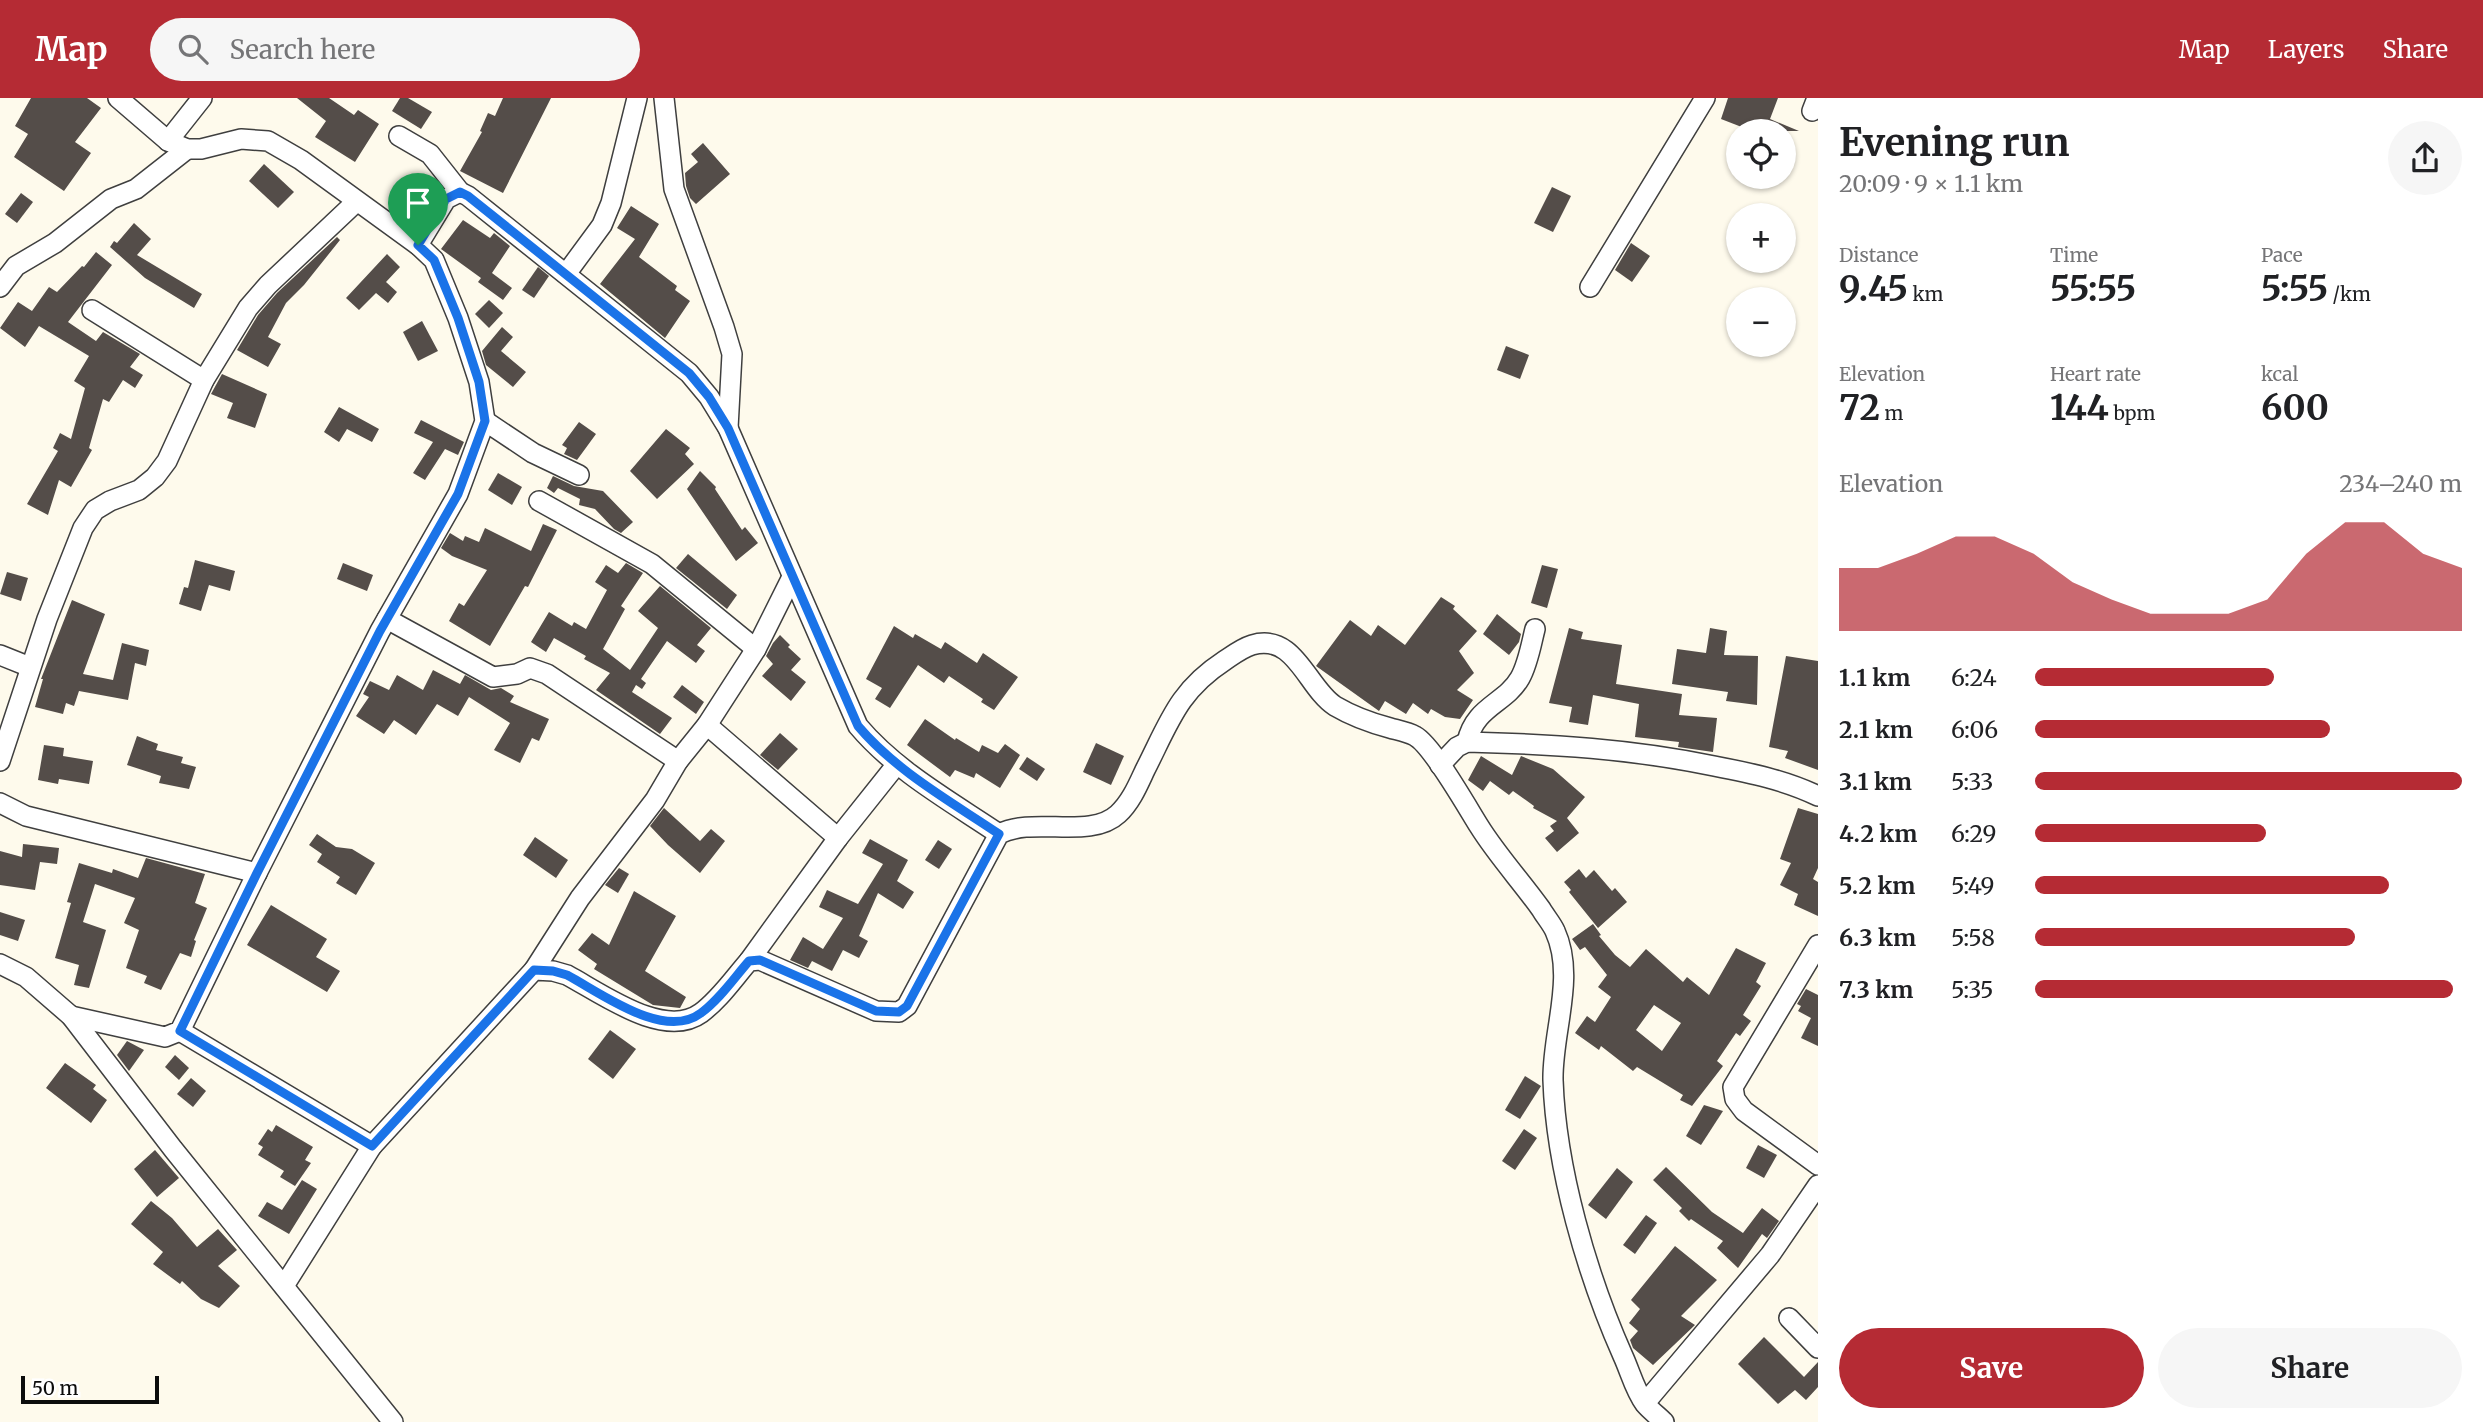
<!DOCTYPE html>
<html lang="en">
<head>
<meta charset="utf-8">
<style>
	:root { --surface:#fff; --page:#f6f6f6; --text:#202124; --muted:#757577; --accent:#b52b34 }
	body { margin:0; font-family:Merriweather,serif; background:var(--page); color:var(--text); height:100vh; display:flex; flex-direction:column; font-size:26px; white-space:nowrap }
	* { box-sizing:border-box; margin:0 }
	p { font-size:23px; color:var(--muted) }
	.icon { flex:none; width:38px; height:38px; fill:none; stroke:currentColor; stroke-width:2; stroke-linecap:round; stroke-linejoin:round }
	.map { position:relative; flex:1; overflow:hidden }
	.side { display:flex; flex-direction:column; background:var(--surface); width:665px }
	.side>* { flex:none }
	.controls { position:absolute; left:1726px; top:21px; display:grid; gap:14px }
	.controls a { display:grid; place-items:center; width:70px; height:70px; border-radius:50%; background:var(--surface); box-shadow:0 2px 5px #0004; font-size:35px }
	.scale { position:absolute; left:21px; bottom:18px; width:138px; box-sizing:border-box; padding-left:7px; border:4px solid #0c0c0c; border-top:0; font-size:19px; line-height:24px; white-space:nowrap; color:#0c0c0c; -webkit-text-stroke:5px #fff; paint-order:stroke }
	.pin { position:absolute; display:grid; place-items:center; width:60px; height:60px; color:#fff; margin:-72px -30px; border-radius:50% 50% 50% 0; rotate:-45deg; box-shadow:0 0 7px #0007 }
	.pin .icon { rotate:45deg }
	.round { display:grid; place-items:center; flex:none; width:74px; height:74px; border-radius:37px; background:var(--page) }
	.overview { display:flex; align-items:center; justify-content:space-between; height:119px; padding:0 21px }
	h1 { font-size:38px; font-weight:700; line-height:52px }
	.figures { display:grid; grid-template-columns:repeat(3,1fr); gap:10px; height:119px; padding:7px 21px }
	.figures div { display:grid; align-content:center }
	.figures b { font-size:35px; font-weight:700 }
	.figures small { font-size:19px; font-weight:400 }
	.figures p { font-size:19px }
	.chart { height:196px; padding:14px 21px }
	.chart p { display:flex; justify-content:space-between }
	.chart svg { width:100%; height:126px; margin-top:7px; fill:var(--accent); opacity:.7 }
	.action { display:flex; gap:14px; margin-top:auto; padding:14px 21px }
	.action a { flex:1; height:80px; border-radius:42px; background:var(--accent); color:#fff; font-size:28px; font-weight:700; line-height:80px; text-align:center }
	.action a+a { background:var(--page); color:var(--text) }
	ul { padding:0 21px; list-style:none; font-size:23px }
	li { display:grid; grid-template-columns:112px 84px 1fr; align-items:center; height:52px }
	li i { height:18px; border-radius:9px; background:var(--accent) }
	header { display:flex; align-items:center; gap:42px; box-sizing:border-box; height:98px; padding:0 35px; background:var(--accent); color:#fff }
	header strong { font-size:33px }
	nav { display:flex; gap:38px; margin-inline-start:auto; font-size:24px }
	.search { width:490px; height:63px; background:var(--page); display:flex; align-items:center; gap:18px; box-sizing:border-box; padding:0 24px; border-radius:38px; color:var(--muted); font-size:26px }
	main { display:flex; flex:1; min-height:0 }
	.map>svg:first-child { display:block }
	.building { fill:#544d49; fill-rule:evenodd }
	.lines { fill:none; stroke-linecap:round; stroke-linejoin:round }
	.minor-casing { stroke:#3f3f3f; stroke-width:22 }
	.minor { stroke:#fff; stroke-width:19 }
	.route-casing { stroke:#fff; stroke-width:14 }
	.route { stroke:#1a73e8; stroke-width:9 }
</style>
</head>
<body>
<header>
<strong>Map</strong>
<div class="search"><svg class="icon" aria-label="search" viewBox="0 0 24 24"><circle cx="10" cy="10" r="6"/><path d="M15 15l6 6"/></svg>Search here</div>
<nav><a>Map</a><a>Layers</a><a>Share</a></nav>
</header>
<main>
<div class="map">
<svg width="1818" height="1324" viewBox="0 0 1818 1324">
	<rect width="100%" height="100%" fill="#fefaec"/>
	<!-- building -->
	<g class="building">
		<polygon points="31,0 87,0 101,10 75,44 91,55 64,93 14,59 28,36 15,28"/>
		<polygon points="297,0 329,0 354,17 358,12 379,26 355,64 315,39 326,23"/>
		<polygon points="400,0 408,0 432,14 421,31 392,13"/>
		<polygon points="503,0 551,0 503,95 460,73 482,34 480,33 488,15 495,18"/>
		<polygon points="1728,0 1778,0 1770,21 1799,33 1752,33 1721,21"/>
		<polygon points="703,45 730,76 696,106 690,100 686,88 685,75 698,64 691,56"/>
		<polygon points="264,66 294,94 278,110 249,83"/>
		<polygon points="1552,89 1571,98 1553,134 1534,125"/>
		<polygon points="21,95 33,104 17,125 5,116"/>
		<polygon points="631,108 659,126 639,159 677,188 675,192 690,203 665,240 600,186 635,141 617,130"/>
		<polygon points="463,122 490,140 494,135 510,148 492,175 512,190 503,202 478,184 481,180 441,151"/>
		<polygon points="134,125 151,141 137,157 202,196 194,210 145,180 110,149 114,143 117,145"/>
		<polygon points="337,139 340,142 304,187 286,205 268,239 281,246 268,269 237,252 258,217 277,195"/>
		<polygon points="1631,145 1650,158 1632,184 1615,172"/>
		<polygon points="96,154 112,167 68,224 96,243 103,234 140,256 130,269 143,277 135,290 123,282 109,304 103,301 89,350 92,352 71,389 59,382 48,417 27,406 58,353 53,350 60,335 71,341 85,290 74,283 89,258 39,228 25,249 0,230 18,204 32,213 49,189 57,194 82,168 84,169"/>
		<polygon points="387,156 400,169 386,184 397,194 388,205 376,195 359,212 346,200"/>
		<polygon points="538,169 549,178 534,200 522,192"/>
		<polygon points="489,202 503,215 489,230 475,216"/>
		<polygon points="422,223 438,253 418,263 403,234"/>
		<polygon points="502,229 513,239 501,253 526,274 513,289 486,267 482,253"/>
		<polygon points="1506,248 1529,257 1520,281 1497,272"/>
		<polygon points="222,276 267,296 255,330 227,320 233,305 211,296"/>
		<polygon points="339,309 379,331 372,344 347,331 339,344 324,334"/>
		<polygon points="421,322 464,344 458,357 445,351 425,382 413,375 433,344 414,335"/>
		<polygon points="579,324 596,336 577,362 564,356 567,350 562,347"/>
		<polygon points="666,331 690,350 685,356 694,366 657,401 630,373"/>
		<polygon points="700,373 716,389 715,391 742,432 745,429 758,445 736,463 687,391"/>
		<polygon points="498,375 522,389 512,407 488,392"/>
		<polygon points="553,378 574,388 603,393 633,424 621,435 614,431 595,411 579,407 580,401 558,390 554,395 547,390"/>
		<polygon points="543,426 557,432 528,489 525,488 490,548 449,523 459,505 464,508 487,472 452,458 441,450 450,435 463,443 465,438 479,444 485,430 531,453"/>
		<polygon points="688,456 737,497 727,511 676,470"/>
		<polygon points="195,462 235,473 230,493 209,487 201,513 179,506 184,489 188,490"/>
		<polygon points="343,465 373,477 367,493 337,481"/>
		<polygon points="626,465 643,475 621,508 625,511 603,551 630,572 658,530 638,513 660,488 711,530 697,547 705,553 696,565 667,543 641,581 646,585 642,591 636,587 632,594 672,620 660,636 596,592 610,575 584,561 586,558 554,540 546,554 531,544 549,514 572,528 574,524 586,531 607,492 595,484 606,467 618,475"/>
		<polygon points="1542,467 1558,471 1547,510 1531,505"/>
		<polygon points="7,474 28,480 21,503 0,496"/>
		<polygon points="1441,499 1455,508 1453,511 1477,533 1459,553 1474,575 1457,592 1473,602 1460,621 1445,619 1431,611 1428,616 1413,605 1406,616 1385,603 1379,613 1316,568 1350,522 1371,538 1378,527 1405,547"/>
		<polygon points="72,502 105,516 83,576 113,582 122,545 149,552 146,568 135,565 128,602 79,593 74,608 66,605 63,616 35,609 43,581 41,581"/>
		<polygon points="1497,516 1521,536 1519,544 1509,557 1483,536"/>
		<polygon points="894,528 913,540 915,536 941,551 945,544 977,565 983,555 1018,579 994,612 981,604 983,601 949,578 944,585 918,567 890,610 875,601 882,590 866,581"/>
		<polygon points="1569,530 1583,534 1581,541 1622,547 1616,586 1682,596 1679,617 1717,620 1713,654 1678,649 1679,644 1635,639 1639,606 1593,597 1588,627 1569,624 1572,609 1549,605"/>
		<polygon points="1710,530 1727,533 1724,557 1758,558 1757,607 1726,603 1728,594 1672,586 1677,551 1706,555"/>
		<polygon points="780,537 790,547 788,549 801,561 791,572 806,584 791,603 762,578 773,566 766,558 773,545"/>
		<polygon points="1786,558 1818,563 1818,672 1785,660 1788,653 1769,649"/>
		<polygon points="433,572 460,586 465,577 491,592 501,590 514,598 510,604 549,621 539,643 532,640 520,665 494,652 510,625 469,599 458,618 437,606 416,637 394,622 384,636 356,618 369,599 363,596 370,583 389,592 397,577 423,592"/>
		<polygon points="682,587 704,604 696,616 673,599"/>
		<polygon points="925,621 955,642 956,640 979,654 982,647 998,655 1005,646 1020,657 1000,690 976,675 974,680 955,672 950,679 907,647"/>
		<polygon points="780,635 798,651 778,672 760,657"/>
		<polygon points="137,638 158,646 156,652 183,659 181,665 196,669 189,691 159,685 161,678 127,667"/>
		<polygon points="1096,645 1124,658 1111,687 1083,674"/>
		<polygon points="44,647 64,650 63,658 93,663 89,686 59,681 58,686 38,682"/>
		<polygon points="1481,658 1512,677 1521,658 1553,671 1585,699 1567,720 1579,735 1557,754 1545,740 1554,733 1550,728 1557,723 1533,710 1534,708 1513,693 1509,697 1490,683 1483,693 1468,682"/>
		<polygon points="1027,659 1045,671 1037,683 1019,671"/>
		<polygon points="664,710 700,743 711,731 725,743 700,775 668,747 650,728"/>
		<polygon points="1798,710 1818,716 1818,770 1813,781 1818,784 1818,818 1794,807 1798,796 1780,787 1791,765 1780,761"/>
		<polygon points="317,736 336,749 352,751 375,765 356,797 336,785 340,779 317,764 322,756 309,747"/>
		<polygon points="535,739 568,762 556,780 523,757"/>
		<polygon points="870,741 908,762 897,783 914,794 903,811 878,795 859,838 868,843 859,860 843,852 832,873 812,863 808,870 790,862 803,839 823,851 843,820 819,809 827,792 858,806 883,766 862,755"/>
		<polygon points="938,742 952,751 939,771 925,762"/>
		<polygon points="23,746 59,750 57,766 40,764 35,792 0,787 0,753 22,759"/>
		<polygon points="146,760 205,776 195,805 207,810 194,842 196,843 191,859 180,855 161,892 144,885 147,878 126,870 139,832 124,825 135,800 95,786 83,824 106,832 89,890 74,887 79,867 55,860 71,805 67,804 79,765 112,775 113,771 138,780"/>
		<polygon points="619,770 629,776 618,795 605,787"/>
		<polygon points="1579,771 1586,780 1594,772 1612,793 1615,790 1627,804 1598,830 1569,794 1571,792 1564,784"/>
		<polygon points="634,793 676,818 645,873 686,899 680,910 653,907 594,871 597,866 578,852 592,835 609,847"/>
		<polygon points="271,807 327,841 316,859 340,873 327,894 247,847"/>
		<polygon points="0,814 25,822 18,843 0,837"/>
		<path d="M1593,826L1601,837L1599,838L1615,857L1630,869L1646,851L1683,884L1687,879L1709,897L1736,850L1766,865L1756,884L1761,888L1743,917L1751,923L1740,938L1736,935L1717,963L1723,968L1692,1008L1680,1002L1683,997L1637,969L1633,973L1601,948L1599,952L1575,935L1587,918L1595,924L1611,899L1598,889L1607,877L1585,849L1580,852L1572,841ZM1654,907L1681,925L1662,953L1636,932Z"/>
		<polygon points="1806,891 1818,897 1818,948 1801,940 1811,920 1798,913 1801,908 1797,906"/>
		<polygon points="610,932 636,951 613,981 588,961"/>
		<polygon points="127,943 144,952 129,973 117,957"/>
		<polygon points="175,957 189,970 179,982 165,969"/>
		<polygon points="65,965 96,987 93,991 107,1002 91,1025 46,990"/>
		<polygon points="1525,978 1541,988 1520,1021 1505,1012"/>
		<polygon points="191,980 206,993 193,1009 177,996"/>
		<polygon points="1704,1007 1723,1013 1701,1047 1686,1038"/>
		<polygon points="276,1027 313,1049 305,1062 311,1065 295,1088 280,1079 284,1073 258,1057 263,1049 258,1046 268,1031 272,1034"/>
		<polygon points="1524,1031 1537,1040 1515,1072 1502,1063"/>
		<polygon points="1758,1047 1777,1057 1764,1080 1746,1070"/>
		<polygon points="155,1052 179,1080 157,1099 134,1071"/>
		<polygon points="1666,1069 1712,1114 1743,1135 1762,1110 1779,1123 1767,1140 1762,1136 1738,1170 1717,1150 1723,1143 1691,1121 1689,1123 1679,1113 1682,1110 1653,1082"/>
		<polygon points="1617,1070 1633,1084 1606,1121 1588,1107"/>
		<polygon points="302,1082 317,1091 289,1136 258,1118 267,1104 282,1112"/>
		<polygon points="151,1103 172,1120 197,1149 218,1131 237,1152 218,1168 240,1188 219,1210 201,1201 182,1183 180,1186 153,1166 163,1154 131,1126"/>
		<polygon points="1646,1117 1657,1125 1635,1156 1623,1147"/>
		<polygon points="1675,1148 1717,1182 1681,1218 1695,1227 1653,1267 1633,1250 1630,1242 1638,1233 1629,1225 1640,1211 1631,1202"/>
		<polygon points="1764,1239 1804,1279 1818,1264 1818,1289 1806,1302 1795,1292 1778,1306 1738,1266"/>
	</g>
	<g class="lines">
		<!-- minor casing -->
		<g class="minor-casing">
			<g id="minor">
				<polyline points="664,0 674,91 724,229 732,256 728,330"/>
				<polyline points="1812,13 1817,0"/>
				<path d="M399,38L430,56L460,94L468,98L689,275L709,299L728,330L858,628C896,673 950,703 999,736"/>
				<polyline points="168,43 202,0"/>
				<polyline points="418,147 446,101 460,94"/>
				<polyline points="566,176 602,127 611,105 637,0"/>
				<polyline points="0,189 16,168 55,145 111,101 136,91 187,51"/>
				<polyline points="1590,189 1705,0"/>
				<polyline points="92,212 204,282"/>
				<polyline points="485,323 533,355 579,377"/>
				<polyline points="539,403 652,466 756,551"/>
				<polyline points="387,521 493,579 517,576 530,570 547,576 678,663"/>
				<polyline points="0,557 30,569"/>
				<polyline points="707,627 838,740"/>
				<path d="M1467,644C1475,608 1505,606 1520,580C1528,566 1531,547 1535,531"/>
				<polyline points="0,663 47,521 83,430 95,412 110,403 139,392 155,379 167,363 204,282 248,210 268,187 356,104"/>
				<path d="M1440,667L1457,649L1467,644C1551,646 1633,651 1714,668C1750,675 1785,682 1818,698"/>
				<polyline points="0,705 26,718 257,775"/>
				<polyline points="1818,847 1733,989 1735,1001 1744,1013 1818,1067"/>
				<polyline points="749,863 838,740 897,666"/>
				<polyline points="0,866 26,879 71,918 173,1051 393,1324"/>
				<polyline points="534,872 580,800 655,702 678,663 707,627 756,551 792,479"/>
				<polyline points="71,918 165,939 180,933 257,775 380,533 458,396 485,323 479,284 458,220 434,162 418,147 301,62 268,43 241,41 201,51 187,51 168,43 118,0"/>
				<polyline points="180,933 372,1048"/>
				<path d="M284,1188L372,1048L534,872L553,873L567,877C601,895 664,942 701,915C720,901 734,880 749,863L760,862L876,913L899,914L907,908L999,736C1034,718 1090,742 1118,716C1131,704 1138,687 1145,672C1169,625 1178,593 1224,563C1233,557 1242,550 1252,547C1295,534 1307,590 1335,608C1352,618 1371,625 1390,630C1397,632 1408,634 1415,638C1432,647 1467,709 1479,728C1497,757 1521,783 1541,811C1545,818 1552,826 1555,833C1576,879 1552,934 1553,982C1556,1071 1587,1177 1623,1258C1630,1273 1635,1293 1645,1306C1650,1312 1658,1318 1664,1324"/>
				<polyline points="1789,1220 1818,1250"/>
				<polyline points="1645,1305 1770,1157 1818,1087"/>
			</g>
		</g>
		<!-- minor -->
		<use href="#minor" class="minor"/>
	</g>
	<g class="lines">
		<!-- route casing -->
		<g class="route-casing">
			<path id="route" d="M460,94L468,98L689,275L709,299L728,330L858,628C896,673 950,703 999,736L907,908L899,914L876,913L760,862L749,863C734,880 720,901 701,915C664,943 601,895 567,877L553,873L534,872L372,1048L180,933L257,775L380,533L458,396L485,323L479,284L458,220L434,162L418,147L446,101Z"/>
		</g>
		<!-- route -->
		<use href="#route" class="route"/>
	</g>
</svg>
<div class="controls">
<a><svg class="icon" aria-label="locate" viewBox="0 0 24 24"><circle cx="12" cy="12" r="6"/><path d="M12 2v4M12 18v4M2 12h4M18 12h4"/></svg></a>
<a>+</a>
<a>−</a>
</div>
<div class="scale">50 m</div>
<div class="pin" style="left:418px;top:147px;background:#1e9e55"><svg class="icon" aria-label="arrive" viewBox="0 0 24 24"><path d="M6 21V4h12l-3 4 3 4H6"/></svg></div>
</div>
<section class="side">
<div class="overview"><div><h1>Evening run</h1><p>20:09 · 9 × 1.1 km</p></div><a class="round"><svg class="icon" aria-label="share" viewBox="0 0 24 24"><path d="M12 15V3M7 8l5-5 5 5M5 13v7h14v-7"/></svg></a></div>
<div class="figures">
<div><p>Distance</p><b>9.45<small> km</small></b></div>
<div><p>Time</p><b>55:55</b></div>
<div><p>Pace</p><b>5:55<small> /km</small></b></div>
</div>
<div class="figures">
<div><p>Elevation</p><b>72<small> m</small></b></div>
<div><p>Heart rate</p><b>144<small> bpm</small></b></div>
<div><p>kcal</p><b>600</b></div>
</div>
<div class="chart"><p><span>Elevation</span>234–240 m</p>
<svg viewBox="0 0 160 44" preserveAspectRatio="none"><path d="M0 44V22L10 22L20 17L30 11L40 11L50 17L60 27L70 33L80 38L90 38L100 38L110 33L120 17L130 6L140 6L150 17L160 22V44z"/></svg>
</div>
<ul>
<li><b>1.1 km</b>6:24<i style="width:56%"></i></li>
<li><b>2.1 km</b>6:06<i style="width:69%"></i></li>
<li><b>3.1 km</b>5:33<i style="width:100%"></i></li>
<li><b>4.2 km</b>6:29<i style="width:54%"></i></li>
<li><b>5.2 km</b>5:49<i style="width:83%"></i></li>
<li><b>6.3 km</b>5:58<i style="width:75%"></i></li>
<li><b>7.3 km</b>5:35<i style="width:98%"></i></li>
</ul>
<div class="action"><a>Save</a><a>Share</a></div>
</section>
</main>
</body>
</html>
